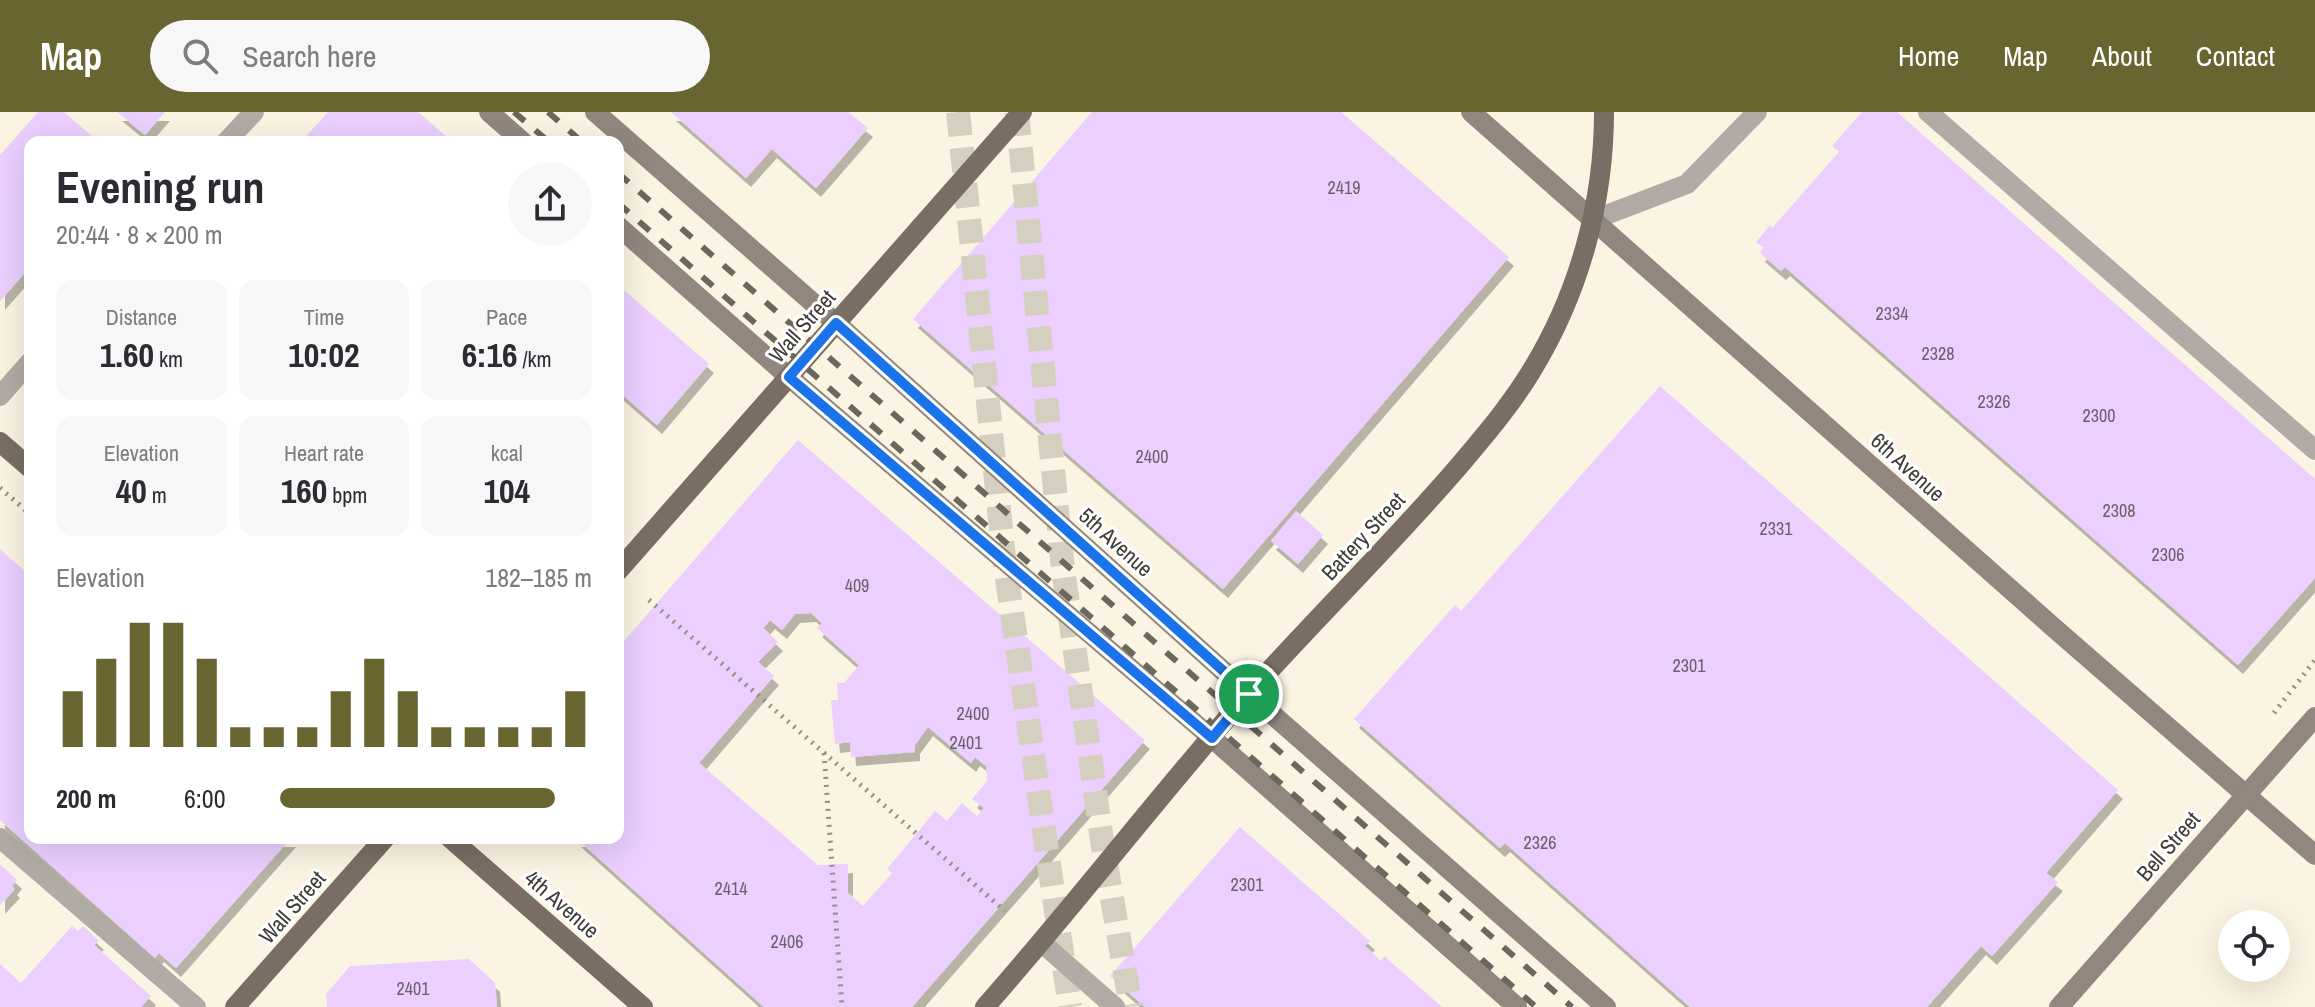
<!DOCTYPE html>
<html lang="en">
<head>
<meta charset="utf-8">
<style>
	:root { --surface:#fff; --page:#f7f7f7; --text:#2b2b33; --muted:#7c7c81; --accent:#696531 }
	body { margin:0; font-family:"Archivo Narrow",sans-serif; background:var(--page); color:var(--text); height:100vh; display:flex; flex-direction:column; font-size:30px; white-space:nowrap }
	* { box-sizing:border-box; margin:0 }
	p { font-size:26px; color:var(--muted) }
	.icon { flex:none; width:44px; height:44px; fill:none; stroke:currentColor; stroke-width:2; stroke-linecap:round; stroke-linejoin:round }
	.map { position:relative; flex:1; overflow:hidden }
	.panel { position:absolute; left:24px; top:24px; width:600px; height:708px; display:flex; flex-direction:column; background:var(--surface); border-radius:16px; box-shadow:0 8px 32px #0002 }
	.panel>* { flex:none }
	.controls { position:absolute; left:2218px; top:798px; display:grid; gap:16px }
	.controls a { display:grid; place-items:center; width:72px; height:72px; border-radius:50%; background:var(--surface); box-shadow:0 8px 32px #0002; font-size:40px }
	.pin { position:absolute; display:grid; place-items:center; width:68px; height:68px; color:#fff; margin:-34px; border:4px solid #fff; border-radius:50%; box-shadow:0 2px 8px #0007 }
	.round { display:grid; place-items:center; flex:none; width:84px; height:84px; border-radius:42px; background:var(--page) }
	.headline { display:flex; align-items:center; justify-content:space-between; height:136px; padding:0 32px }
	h1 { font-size:44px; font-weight:700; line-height:60px }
	.figures { display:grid; grid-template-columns:repeat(3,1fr); gap:12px; height:136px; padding:8px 32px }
	.figures div { display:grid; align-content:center; border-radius:16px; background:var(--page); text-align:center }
	.figures b { font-size:34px; font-weight:700 }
	.figures small { font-size:22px; font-weight:400 }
	.figures p { font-size:22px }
	.chart { height:224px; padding:16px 32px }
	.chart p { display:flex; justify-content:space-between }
	.chart svg { width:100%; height:144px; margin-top:8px; stroke:var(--accent); stroke-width:6 }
	ul { padding:0 32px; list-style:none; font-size:26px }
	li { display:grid; grid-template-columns:128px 96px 1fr; align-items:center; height:60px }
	li i { height:20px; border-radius:10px; background:var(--accent) }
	header { display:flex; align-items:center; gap:48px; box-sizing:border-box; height:112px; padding:0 40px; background:var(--accent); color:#fff }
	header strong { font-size:38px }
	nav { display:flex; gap:44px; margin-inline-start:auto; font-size:28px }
	.search { width:560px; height:72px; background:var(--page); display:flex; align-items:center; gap:20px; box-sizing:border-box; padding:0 28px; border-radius:44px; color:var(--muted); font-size:30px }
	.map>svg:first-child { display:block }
	.building { fill:#eacfff; fill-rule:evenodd; filter:url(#shadow) }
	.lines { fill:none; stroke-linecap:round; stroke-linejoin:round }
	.highway-tunnel { stroke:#d5cfc0; stroke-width:24; stroke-dasharray:24 12; stroke-linecap:butt }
	.path { stroke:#949084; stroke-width:5; stroke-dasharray:2 6; stroke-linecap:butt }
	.lane { stroke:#b2aba5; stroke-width:20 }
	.street { stroke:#b2aba5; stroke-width:20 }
	.secondary { stroke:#91877f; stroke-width:20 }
	.primary { stroke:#7a6e64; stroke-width:20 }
	.rail { stroke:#6a675d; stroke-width:6; stroke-dasharray:14 14; stroke-linecap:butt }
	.route-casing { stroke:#fff; stroke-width:16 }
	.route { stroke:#1a73e8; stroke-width:10 }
	.labels { text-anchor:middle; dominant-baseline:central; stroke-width:6; stroke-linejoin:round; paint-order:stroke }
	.number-label { font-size:18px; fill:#6a6268 }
	.street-label { font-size:22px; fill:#3f3d36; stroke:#fff }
</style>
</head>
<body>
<header>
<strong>Map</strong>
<div class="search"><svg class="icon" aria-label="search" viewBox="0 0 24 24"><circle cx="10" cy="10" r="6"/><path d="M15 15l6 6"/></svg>Search here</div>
<nav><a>Home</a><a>Map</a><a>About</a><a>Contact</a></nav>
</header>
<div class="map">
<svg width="2315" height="895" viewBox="0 0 2315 895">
	<defs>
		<filter id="shadow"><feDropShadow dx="5" dy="9" stdDeviation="0" flood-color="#0004"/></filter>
	</defs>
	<rect width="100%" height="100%" fill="#fbf4e2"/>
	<!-- building -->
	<g class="building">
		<polygon points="38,0 64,0 99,30 30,30 30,155 0,189 0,43"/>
		<polygon points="117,0 165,0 145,23"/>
		<polygon points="328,0 418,0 453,30 301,30"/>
		<polygon points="671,0 848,0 868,16 816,76 772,37 746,66"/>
		<polygon points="1092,0 1341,0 1509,145 1223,477 913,207"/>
		<polygon points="1862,0 1897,0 2315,367 2315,466 2238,553 1785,155 1781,159 1760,141 1764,136 1756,130 1770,113 1772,116 1839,40 1832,34"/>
		<polygon points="618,173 709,252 657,313 618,279"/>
		<polygon points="1660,274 2118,678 2046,761 2058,770 1992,844 1981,834 1927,895 1690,895 1505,731 1500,736 1354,607 1455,493 1461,499"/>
		<path d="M798,328L1145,628L912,895H764L576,726H618V536ZM811,501L822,511L817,516L859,553L844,571H837L838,588H831L835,632L850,630L851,645L915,640V633L928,615L971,651L975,645L986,654L987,669L972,687L984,696L977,704L962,691L947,709L935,699L887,757L892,761L863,794L848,781V752L818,753L699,651L774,564L758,550L778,530L763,516L770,508L782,518L795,502Z"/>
		<polygon points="1296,399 1323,423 1298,452 1271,429"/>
		<polygon points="0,437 30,464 30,726 291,726 176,856 159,841 155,846 0,708"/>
		<polygon points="1240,715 1370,829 1365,834 1381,849 1384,844 1442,895 1145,895 1110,864"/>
		<polygon points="0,752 17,768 12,774 15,777 0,793"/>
		<polygon points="72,814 78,819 83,814 99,829 94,833 151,884 141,895 0,895 0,852 21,871"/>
		<polygon points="469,847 495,871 497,895 327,895 326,882 350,854"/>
	</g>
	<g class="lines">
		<!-- highway-tunnel -->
		<g class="highway-tunnel">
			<polyline points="958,0 1004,446 1070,895"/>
			<polyline points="1017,0 1063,457 1103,735 1131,895"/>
		</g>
		<!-- path -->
		<g class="path">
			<polyline points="0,376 30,402"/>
			<polyline points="649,488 1005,799"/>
			<polyline points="2274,601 2315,548"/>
			<polyline points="824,641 842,895"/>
		</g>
		<!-- lane -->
		<g class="lane">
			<polyline points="1928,0 2315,338"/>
			<polyline points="0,726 196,895"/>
			<polyline points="1042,831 1115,895"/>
		</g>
		<!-- street -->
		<g class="street">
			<polyline points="226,30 254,0"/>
			<polyline points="1593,108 1687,72 1757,0"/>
			<polyline points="0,284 30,250"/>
		</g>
		<!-- secondary -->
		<g class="secondary">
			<polyline points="489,0 523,30"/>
			<polyline points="595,0 836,211 1249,582 1606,895"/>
			<polyline points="1471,0 2053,515 2315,743"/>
			<polyline points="618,114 789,265 1212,626 1517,895"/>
			<polyline points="2059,895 2315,605"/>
		</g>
		<!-- primary -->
		<g class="primary">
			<polyline points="0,330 30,356"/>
			<polyline points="618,459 1022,0"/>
			<polyline points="450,726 643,895"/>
			<polyline points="235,895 385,726"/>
			<path d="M985,895C1076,792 1159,683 1250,580C1318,504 1392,432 1459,354C1485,323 1511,293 1532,258C1579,181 1604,91 1604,0"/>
		</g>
		<!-- rail -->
		<g class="rail">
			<polyline points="514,0 549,30"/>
			<polyline points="548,0 582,30"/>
			<polyline points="618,61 1572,895"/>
			<polyline points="618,91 1536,895"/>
		</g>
	</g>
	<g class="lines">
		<!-- route casing -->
		<g class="route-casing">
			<polygon id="route" points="836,211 1249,582 1212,626 789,265"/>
		</g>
		<!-- route -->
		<use href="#route" class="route"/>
	</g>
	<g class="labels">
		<!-- number labels -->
		<g class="number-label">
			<text x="1344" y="75">2419</text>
			<text x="1892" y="201">2334</text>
			<text x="1938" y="241">2328</text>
			<text x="1994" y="289">2326</text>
			<text x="2099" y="303">2300</text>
			<text x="1152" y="344">2400</text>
			<text x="2119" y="398">2308</text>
			<text x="1776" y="416">2331</text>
			<text x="2168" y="442">2306</text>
			<text x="857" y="473">409</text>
			<text x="1689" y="553">2301</text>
			<text x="973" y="601">2400</text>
			<text x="966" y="630">2401</text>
			<text x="1540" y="730">2326</text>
			<text x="1247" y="772">2301</text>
			<text x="731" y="776">2414</text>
			<text x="787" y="829">2406</text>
			<text x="413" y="876">2401</text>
		</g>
		<!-- street labels -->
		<g class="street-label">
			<text transform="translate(802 214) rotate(-49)">Wall Street</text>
			<text transform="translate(1908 355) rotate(42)">6th Avenue</text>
			<text transform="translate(1363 424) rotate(-47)">Battery Street</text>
			<text transform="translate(1116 430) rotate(42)">5th Avenue</text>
			<text transform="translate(2168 734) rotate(-49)">Bell Street</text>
			<text transform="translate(562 792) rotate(41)">4th Avenue</text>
			<text transform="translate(292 795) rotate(-49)">Wall Street</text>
		</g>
	</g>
</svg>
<div class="controls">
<a><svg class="icon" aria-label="locate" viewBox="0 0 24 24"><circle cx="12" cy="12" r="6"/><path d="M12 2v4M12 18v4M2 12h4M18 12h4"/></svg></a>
</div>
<div class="pin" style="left:1249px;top:582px;background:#1e9e55"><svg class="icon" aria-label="arrive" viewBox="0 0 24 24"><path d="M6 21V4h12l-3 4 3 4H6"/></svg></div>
<section class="panel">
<div class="headline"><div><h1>Evening run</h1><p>20:44 · 8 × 200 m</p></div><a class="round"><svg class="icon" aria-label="share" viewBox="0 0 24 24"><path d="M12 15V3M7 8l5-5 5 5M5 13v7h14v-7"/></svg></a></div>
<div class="figures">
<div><p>Distance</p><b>1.60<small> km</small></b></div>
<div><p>Time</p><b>10:02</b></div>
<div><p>Pace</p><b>6:16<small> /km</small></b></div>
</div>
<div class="figures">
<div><p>Elevation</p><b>40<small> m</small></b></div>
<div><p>Heart rate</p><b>160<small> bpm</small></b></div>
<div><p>kcal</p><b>104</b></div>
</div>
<div class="chart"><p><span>Elevation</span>182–185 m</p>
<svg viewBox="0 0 160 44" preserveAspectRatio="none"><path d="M5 44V27M15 44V17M25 44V6M35 44V6M45 44V17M55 44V38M65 44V38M75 44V38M85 44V27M95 44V17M105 44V27M115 44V38M125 44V38M135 44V38M145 44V38M155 44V27"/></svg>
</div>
<ul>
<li><b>200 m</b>6:00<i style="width:88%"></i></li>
</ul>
</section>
</div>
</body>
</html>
